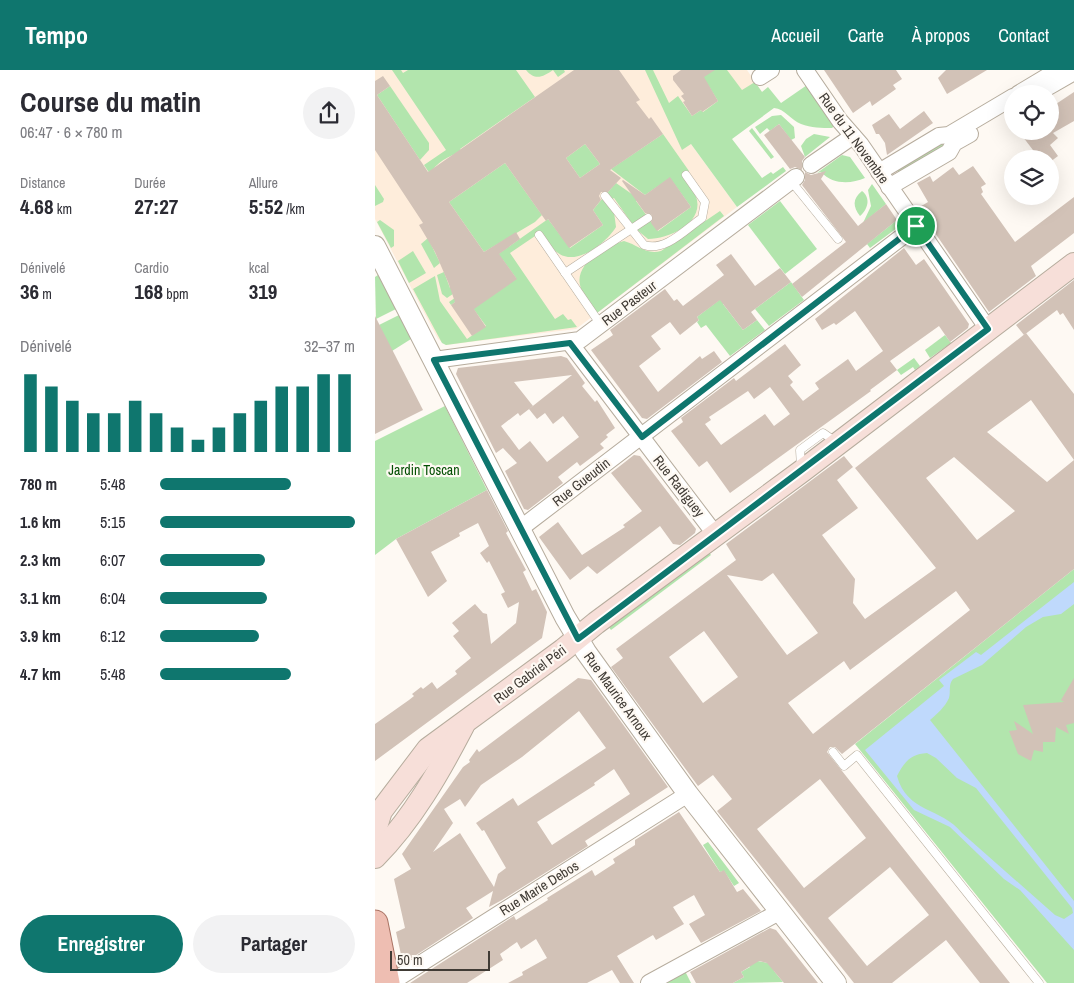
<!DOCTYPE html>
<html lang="fr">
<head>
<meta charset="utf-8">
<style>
	:root { --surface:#fff; --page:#f2f2f3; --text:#2b2b33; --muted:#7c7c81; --accent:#0f766e }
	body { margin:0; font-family:"Archivo Narrow",sans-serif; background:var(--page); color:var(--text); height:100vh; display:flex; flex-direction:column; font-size:19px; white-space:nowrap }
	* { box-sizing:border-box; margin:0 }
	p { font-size:16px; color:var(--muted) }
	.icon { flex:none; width:28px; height:28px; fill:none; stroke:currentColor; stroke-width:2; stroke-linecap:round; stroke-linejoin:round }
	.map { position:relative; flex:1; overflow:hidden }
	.details { display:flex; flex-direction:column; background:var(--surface); width:375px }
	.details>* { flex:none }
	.tools { position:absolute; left:629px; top:15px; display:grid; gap:10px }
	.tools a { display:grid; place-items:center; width:55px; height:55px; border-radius:50%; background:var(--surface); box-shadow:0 5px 20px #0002; font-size:25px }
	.scale { position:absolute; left:15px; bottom:12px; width:100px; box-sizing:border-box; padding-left:5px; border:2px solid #403b35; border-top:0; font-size:14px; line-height:18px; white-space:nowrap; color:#403b35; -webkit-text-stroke:4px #fef9f3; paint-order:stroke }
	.pin { position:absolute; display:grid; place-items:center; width:42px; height:42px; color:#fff; margin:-21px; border:2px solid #fff; border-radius:50%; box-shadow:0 1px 5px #0007 }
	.round { display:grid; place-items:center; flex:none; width:52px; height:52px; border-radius:26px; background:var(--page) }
	.summary { display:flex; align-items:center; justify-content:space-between; height:85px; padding:0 20px }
	h1 { font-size:28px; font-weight:700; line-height:38px }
	.metrics { display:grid; grid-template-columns:repeat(3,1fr); gap:8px; height:85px; padding:5px 20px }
	.metrics div { display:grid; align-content:center }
	.metrics b { font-size:21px; font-weight:700 }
	.metrics small { font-size:14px; font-weight:400 }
	.metrics p { font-size:14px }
	.chart { height:140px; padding:10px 20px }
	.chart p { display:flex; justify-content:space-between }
	.chart svg { width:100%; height:90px; margin-top:5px; stroke:var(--accent); stroke-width:6 }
	.action { display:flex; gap:10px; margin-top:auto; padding:10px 20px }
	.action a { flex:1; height:58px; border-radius:30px; background:var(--accent); color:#fff; font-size:20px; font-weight:700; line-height:58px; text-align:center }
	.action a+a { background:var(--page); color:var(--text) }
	ul { padding:0 20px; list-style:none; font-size:16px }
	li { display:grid; grid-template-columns:80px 60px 1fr; align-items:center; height:38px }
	li i { height:12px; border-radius:6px; background:var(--accent) }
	header { display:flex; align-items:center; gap:30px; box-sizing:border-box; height:70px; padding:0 25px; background:var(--accent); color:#fff }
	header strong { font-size:24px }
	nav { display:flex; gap:28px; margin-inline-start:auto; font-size:18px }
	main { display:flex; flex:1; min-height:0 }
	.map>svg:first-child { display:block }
	.education { fill:#feeddb }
	.green { fill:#b2e5ad }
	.water { fill:#bfd9fc; fill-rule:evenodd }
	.building { fill:#d2c2b7; fill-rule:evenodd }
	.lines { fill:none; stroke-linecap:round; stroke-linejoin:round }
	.service-casing { stroke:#b6ac9d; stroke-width:9 }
	.minor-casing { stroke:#b6ac9d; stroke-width:18 }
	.tertiary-casing { stroke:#b6ac9d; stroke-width:22 }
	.secondary-casing { stroke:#b6ac9d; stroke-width:24 }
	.primary-casing { stroke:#aa7465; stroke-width:27 }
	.service { stroke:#fff; stroke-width:8 }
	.minor { stroke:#fff; stroke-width:16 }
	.tertiary { stroke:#fff; stroke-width:20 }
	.secondary { stroke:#f7dfd9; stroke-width:22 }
	.primary { stroke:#eebeb2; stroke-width:25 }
	.route-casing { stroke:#fff; stroke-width:10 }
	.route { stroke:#0f766e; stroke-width:6 }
	.labels { text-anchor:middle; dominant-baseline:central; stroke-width:4.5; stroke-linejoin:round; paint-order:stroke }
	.street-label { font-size:14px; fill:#403b35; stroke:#fef9f3 }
	.park-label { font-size:14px; fill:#034f03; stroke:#fef9f3 }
</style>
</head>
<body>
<header>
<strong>Tempo</strong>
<nav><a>Accueil</a><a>Carte</a><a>À propos</a><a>Contact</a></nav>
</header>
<main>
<section class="details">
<div class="summary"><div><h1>Course du matin</h1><p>06:47 · 6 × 780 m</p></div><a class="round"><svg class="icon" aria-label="share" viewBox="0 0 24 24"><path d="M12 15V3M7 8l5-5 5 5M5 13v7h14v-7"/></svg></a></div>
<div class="metrics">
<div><p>Distance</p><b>4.68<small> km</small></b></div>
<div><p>Durée</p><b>27:27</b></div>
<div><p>Allure</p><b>5:52<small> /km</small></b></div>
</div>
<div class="metrics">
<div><p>Dénivelé</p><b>36<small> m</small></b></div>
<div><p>Cardio</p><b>168<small> bpm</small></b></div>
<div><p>kcal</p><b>319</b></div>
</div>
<div class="chart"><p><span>Dénivelé</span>32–37 m</p>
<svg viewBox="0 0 160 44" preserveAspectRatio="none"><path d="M5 44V6M15 44V12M25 44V19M35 44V25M45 44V25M55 44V19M65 44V25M75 44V32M85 44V38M95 44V32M105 44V25M115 44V19M125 44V12M135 44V12M145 44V6M155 44V6"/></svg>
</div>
<ul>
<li><b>780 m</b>5:48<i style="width:67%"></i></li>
<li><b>1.6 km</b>5:15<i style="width:100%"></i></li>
<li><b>2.3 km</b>6:07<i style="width:54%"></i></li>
<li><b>3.1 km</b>6:04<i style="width:55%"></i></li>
<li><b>3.9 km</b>6:12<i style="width:51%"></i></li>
<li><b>4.7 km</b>5:48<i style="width:67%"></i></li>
</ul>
<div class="action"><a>Enregistrer</a><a>Partager</a></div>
</section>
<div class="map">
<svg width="699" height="913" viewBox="0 0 699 913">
	<rect width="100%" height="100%" fill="#fef9f3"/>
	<!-- education -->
	<polygon class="education" points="0,0 372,0 387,22 316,74 362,137 201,259 71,275 63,269 0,149"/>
	<!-- green -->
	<g class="green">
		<path d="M17,0H26L28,3L33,0H141L160,27L85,79L87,82C74,85 61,93 55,104L49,95L71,80Z"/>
		<path d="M151,0H189L190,2L183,7L178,0C168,7 160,11 151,0Z"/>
		<path d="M270,0H278L294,33L303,26L317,46L326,40L328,42L343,31L328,7V0H352L367,20L380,12L387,22L393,17L406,33L435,13L463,53L457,58C447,58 436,58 426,54C416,50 410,39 399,38L357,69L387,108L396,102L398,104L408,97L411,101L362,137L316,74L307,80Z"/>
		<polygon points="15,16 54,73 54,80 45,90 2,25"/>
		<polygon points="406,45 419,57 420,68 416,70 404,54 395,61 392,58 385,64 380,57 397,46"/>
		<polygon points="377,58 399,87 396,89 374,61"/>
		<path d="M288,64L314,101L308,106C313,114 320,121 322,130C327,154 293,169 273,169L261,159L274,149L283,161L316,137L295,108L270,125L236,99Z"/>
		<polygon points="439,64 455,67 430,87 426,76 431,69"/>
		<polygon points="564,70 572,74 525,105 520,97"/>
		<polygon points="210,74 225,94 205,108 191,88"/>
		<path d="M467,85L475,87L490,108C476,114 458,115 446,102L442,103Z"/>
		<polygon points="130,93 167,145 160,152 109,182 74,132"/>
		<polygon points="241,113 264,129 261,131 272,146 258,155 239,128 236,130 232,123"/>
		<polygon points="497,114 511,134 488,153 496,136 493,120"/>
		<polygon points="0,115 9,129 8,132 0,136"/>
		<path d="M487,121C496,128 493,139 485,146C478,137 477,129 487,121Z"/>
		<path d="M227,129L239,142L241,157C232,172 202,197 183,183C176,178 172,169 166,162L135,183L180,249L188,244L193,250L196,249L202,257L71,275L67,273L38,219L60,206L65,231L92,269L111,256L89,226L76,235L74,232L100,214L141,208L128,190L72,228L67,224L62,205L69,202L75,218L173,149L195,178L228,155L218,140Z"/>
		<polygon points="405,131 442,179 410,204 373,155"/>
		<path d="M345,141L349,146L222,243C216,234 207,225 205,215C200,193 231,176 249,171C263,175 271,185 286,181Z"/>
		<polygon points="5,150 19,160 19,176 16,178 2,152"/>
		<polygon points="522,150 522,158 495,178 492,174"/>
		<polygon points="53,168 65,193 59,198 46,174"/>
		<polygon points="38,181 51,203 34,213 23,191"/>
		<polygon points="3,205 21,239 1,249 0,207"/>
		<polygon points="416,212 429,230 394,256 380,239"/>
		<polygon points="356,221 348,234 368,260 382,250 390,260 355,286 331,255 326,258 322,252 324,250 322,247"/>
		<polygon points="24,245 36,269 17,281 4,255"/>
		<polygon points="570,265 576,273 555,288 550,280"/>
		<polygon points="539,288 545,296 540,300 538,297 526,305 522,300"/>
		<polygon points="70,336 112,420 21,469 0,485 0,371"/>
		<polygon points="333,481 336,485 236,560 233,556"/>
		<polygon points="699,499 699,913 672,913 480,674"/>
		<polygon points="333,772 364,813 359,816 349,801 345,802 328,775"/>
		<polygon points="378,890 398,894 399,901 408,912 358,913 369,907 366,902 375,897 373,893"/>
		<polygon points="309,899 316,913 288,913"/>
	</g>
	<!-- water -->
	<path class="water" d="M699,512V534L686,544L668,547L651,557L607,595L578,609C573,615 576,621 574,628C570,637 562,644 555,650L699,831V880L645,820L629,809L575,757L539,740L490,680L569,616L564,610L601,582L606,585ZM552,683L561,688L582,708L601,718L697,838L698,843L689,849L680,845L587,763C566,737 532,743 522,706C529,692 536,684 552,683Z"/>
	<!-- building -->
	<g class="building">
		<path d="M199,0H244L265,30L261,32L274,49L276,47L288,64L235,100L246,108L233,122H226L224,126L226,130L218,140L228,155L194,178L173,149L171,151L130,93L74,132L109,182L141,162L145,169L124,184L142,209L99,239L111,257L97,266L76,235L80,232L73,212L60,182L44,155L48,153L0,80V11L8,6L15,16L2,25L53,102ZM210,74L225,94L205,108L191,88Z"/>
		<polygon points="306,0 340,0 329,7 343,31 327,42 326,40 317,46 308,32 310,31 306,26 309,24 298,10 298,6"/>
		<polygon points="449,0 521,0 527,9 518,15 521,19 497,36 495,31 478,43"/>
		<polygon points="571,0 612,0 572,24 563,8"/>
		<polygon points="699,22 699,51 678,63 683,68 675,75 683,86 675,92 675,89 671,89 665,81 661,84 648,67 656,61 675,61 675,38"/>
		<polygon points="549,41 558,53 512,85 510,73 504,64 501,64 497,55 514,44 525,59"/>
		<polygon points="404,54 430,87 427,91 427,100 420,97 415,99 389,65"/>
		<polygon points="598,96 611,114 606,117 608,122 606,124 640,172 699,127 699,163 656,196 661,206 614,242 543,138 553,132 542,113 555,106 558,112 578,97 584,105"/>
		<polygon points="451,101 446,109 483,156 511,134 522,150 427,227 417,214 471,172 427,115 430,110 430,102 436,105"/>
		<polygon points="295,107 316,137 282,161 276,153 277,145 270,143 247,111 248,110 270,125"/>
		<path d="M529,178L541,195L549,189L594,254L593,258L575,272L564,256L515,291L522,300L495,320L496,321L355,423L332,391L324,397L296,361L308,352L306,348L359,308L361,311L410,274L426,295L413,306L418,312L415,315L428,331L444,319L440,313L473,289L481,301L508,281L480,241L461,255L459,253L447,260L440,249ZM395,317L415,344L399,356L390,344L346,375L330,354L336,350L334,347L373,321L379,329Z"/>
		<polygon points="356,184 380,216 405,198 416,212 376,242 382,250 368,260 345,230 322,247 324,250 305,265 295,252 276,266 286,279 264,296 283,322 325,286 327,289 339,281 347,292 272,349 267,348 216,280 238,265 235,260 290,219 299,231 302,229 308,236 349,205 341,195"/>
		<polygon points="699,210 699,260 688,243 685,245 682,240 649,265 641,255"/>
		<polygon points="0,246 48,340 0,364"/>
		<path d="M651,263L699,324V390L656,330L612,362L672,412L699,390V499L467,684L460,677H455L452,682L635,913H605L571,870L517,913H479L342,741L357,729L338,705L323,716L236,597L248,588L241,579L361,490L351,474L469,386L478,397L462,410L483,438L447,465L480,509L478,533L490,549L561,498L480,398ZM579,387L640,441L602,470L551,408ZM398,503L443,563L412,585L352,505L387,511ZM581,521L595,540L438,664L413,633L469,591L475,600ZM329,561L363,607L328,633L294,587ZM445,709L491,768L429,818L382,759ZM515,797L554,845L492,896L453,848Z"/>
		<path d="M186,286L192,288L210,313L207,316L220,332L222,330L240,358L231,365L233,367L225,374L229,378L205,396L202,392L183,407L188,413L153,440L149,439L130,401L142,393L128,378L121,383L81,304L83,298ZM197,305L154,339L162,349L170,343L178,354L188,346L204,367L172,392L155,371L144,380L126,356L143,343L145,346L158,336L139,312Z"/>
		<polygon points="259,385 265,386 321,459 320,463 305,475 298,474 285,456 222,504 213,496 195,510 164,467 183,452 207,485 250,457 248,455 267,441 236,403"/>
		<polygon points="112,420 133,461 131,463 151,500 148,502 157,521 161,519 172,542 167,568 0,691 0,654 34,630 39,626 37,624 46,617 48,619 57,612 62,619 82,604 80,601 96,588 78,566 84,561 77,553 100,534 108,543 112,544 116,574 141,553 144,532 133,538 126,524 130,522 114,491 112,493 105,483 114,476 103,453 84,463 85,466 56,482 72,511 53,527 21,469"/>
		<path d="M203,608L216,610L293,717L210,771L213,776L127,830L114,837L118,821L91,838L98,848L32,891L27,889L21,862L30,858L19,809L36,799L27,784L88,697L95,692L94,690L102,679L104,682ZM204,641L231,678L143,736L138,728L101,753L107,761L109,760L131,798L123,804L119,817L85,763L58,782L78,753L69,739L85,729L90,737L106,715L147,687ZM239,699L255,724L177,775L162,752L220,715L219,713Z"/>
		<polygon points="699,608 699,653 691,655 694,664 681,657 680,672 668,672 668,682 659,680 656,691 643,684 634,661 642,660 639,651 658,664 648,635 689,632 686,630"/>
		<polygon points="304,742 345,802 349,800 362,822 368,819 386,841 326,873 314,854 330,845 319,825 298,837 309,854 281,870 278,865 242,886 259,913 245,913 237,900 212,913 133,913 148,905 147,902 172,888 161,869 146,879 142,872 125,884 128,890 92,913 35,913 139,846 141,850 173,830 172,828 217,800 220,806 240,793 238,789 260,775 260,770"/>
		<polygon points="395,858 401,860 443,913 409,913 392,893 384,891 366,902 369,907 358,913 321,913 315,902"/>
	</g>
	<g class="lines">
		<!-- service casing -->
		<g class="service-casing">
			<g id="service">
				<polyline points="416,111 463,169"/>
				<path d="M230,126L269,175C290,182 310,160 327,148L330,132L311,105"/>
				<polyline points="164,165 226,255"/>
				<polyline points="190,203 273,148"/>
				<polyline points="426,397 425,380 448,363 461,372"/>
				<polyline points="458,682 469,696 482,685 664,913"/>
			</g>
		</g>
		<!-- minor casing -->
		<g class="minor-casing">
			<g id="minor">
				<polyline points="430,0 465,51 486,75 613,259"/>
				<polyline points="385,7 396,0"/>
				<polyline points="673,17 699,2"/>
				<polyline points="643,24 683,0"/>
				<polyline points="436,95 478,66"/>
				<polyline points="504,102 564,66 574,65 638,27"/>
				<polyline points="514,117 574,82 579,73 595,64"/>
				<polyline points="195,273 340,464"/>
				<polyline points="59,290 205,270 421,107"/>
				<polyline points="146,458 541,156"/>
				<polyline points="15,913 313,724"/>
				<polyline points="274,913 404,842"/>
			</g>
		</g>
		<!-- tertiary casing -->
		<g class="tertiary-casing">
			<polyline id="tertiary" points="0,176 190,547 211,582 313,724 461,913"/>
		</g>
		<!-- secondary casing -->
		<g class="secondary-casing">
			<g id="secondary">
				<polyline points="0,760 6,741 53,679 188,580 221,553 427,401 699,194"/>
				<path d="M0,787C37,750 64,702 88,656"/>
			</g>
		</g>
		<!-- primary casing -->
		<g class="primary-casing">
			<polyline id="primary" points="0,853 12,913"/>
		</g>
		<!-- service -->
		<use href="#service" class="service"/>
		<!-- minor -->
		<use href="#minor" class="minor"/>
		<!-- tertiary -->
		<use href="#tertiary" class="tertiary"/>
		<!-- secondary -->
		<use href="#secondary" class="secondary"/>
		<!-- primary -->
		<use href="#primary" class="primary"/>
	</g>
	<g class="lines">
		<!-- route casing -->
		<g class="route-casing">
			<polygon id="route" points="541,156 613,259 203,569 59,290 195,273 267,367"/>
		</g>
		<!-- route -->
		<use href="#route" class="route"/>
	</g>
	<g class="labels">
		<!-- street labels -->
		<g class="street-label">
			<text transform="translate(479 68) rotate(54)">Rue du 11 Novembre</text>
			<text transform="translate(254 233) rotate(-37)">Rue Pasteur</text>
			<text transform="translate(206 412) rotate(-38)">Rue Gueudin</text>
			<text transform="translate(304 416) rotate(52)">Rue Radiguey</text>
			<text transform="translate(155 604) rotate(-37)">Rue Gabriel Péri</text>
			<text transform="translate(243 626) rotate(54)">Rue Maurice Arnoux</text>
			<text transform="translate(164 818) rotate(-32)">Rue Marie Debos</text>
		</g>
		<!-- park labels -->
		<g class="park-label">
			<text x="49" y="400">Jardin Toscan</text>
		</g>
	</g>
</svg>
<div class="tools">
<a><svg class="icon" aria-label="locate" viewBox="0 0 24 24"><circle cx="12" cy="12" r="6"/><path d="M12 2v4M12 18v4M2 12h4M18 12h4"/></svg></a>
<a><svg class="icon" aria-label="layers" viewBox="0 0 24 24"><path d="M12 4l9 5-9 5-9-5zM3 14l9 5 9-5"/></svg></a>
</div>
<div class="scale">50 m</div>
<div class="pin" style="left:541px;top:156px;background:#1e9e55"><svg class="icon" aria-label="arrive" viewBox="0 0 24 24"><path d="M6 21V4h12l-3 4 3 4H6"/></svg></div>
</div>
</main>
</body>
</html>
